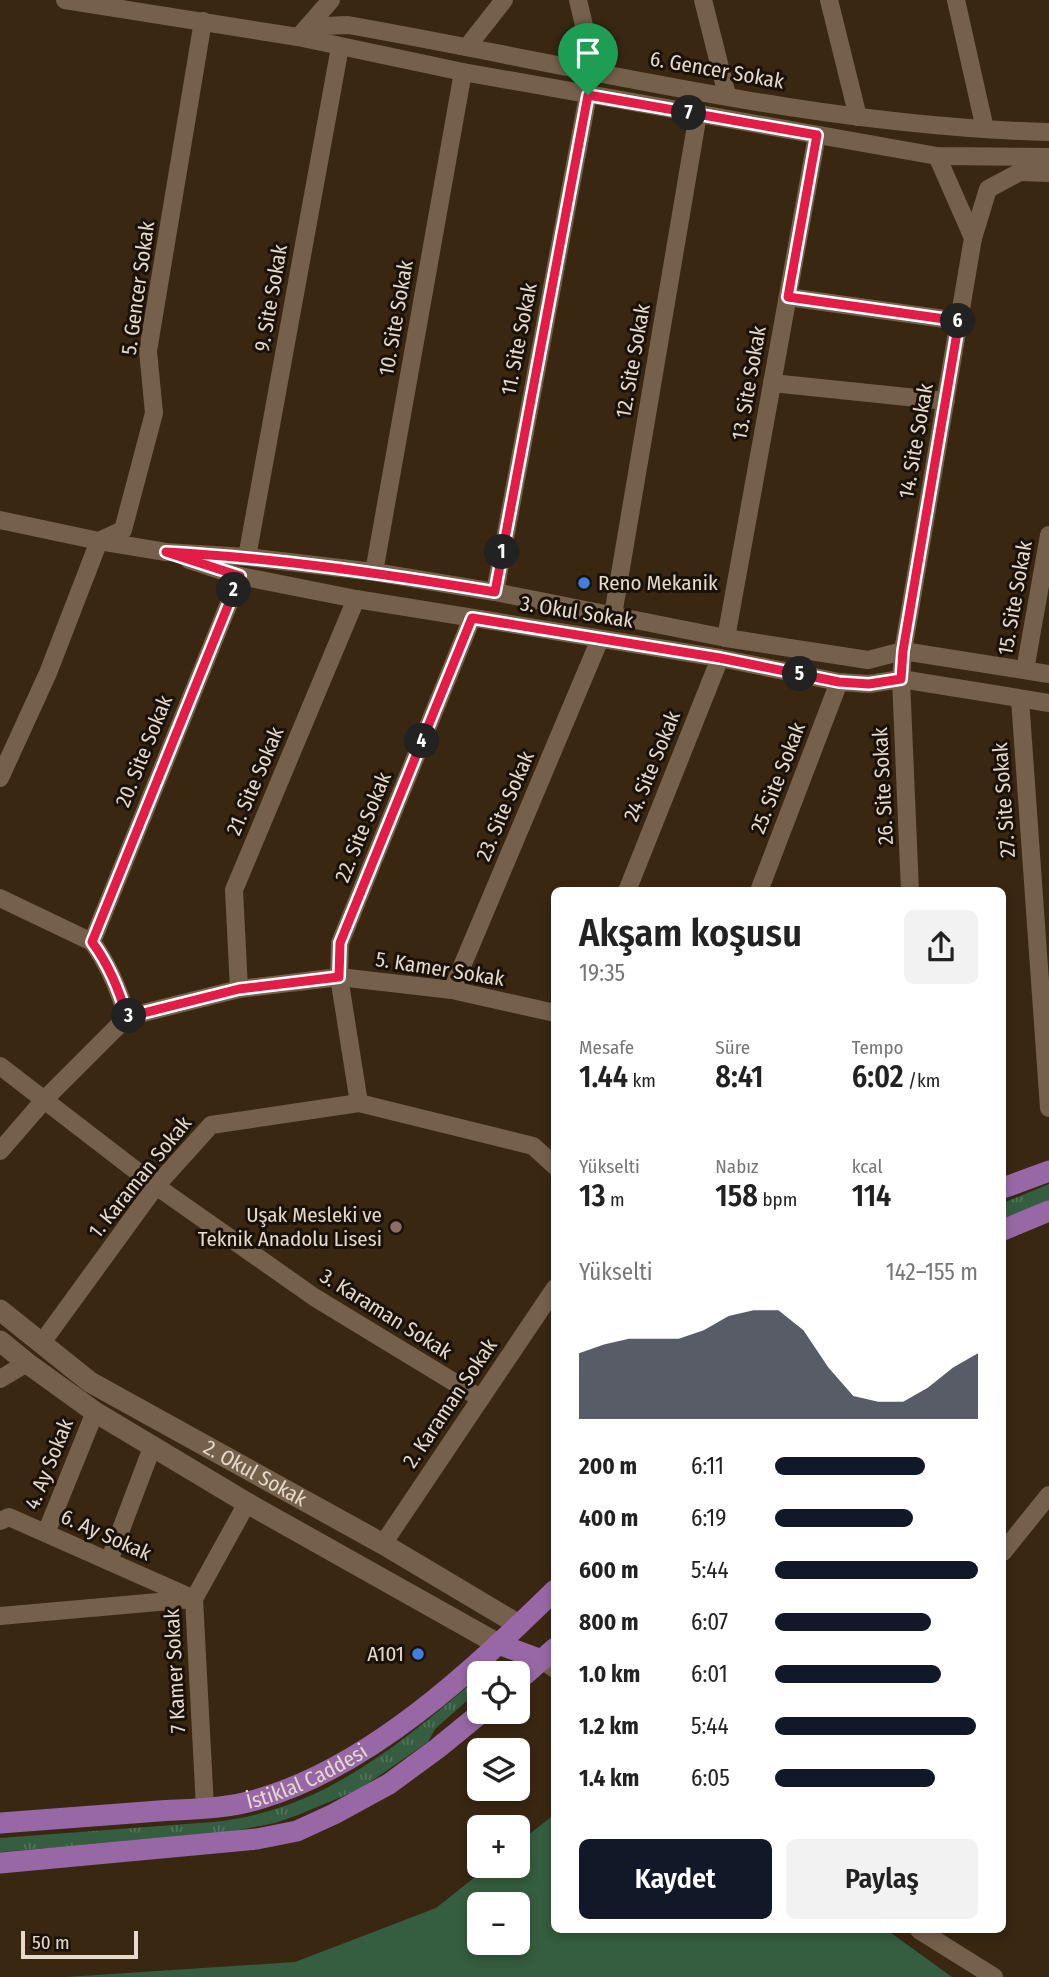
<!DOCTYPE html>
<html lang="tr">
<head>
<meta charset="utf-8">
<style>
	:root { --surface:#fff; --page:#f2f2f2; --text:#222; --muted:#767676; --accent:#111827 }
	body { margin:0; font-family:"Fira Sans Condensed",sans-serif; background:var(--page); color:var(--text); height:100vh; display:flex; flex-direction:column; font-size:26px; white-space:nowrap }
	* { box-sizing:border-box; margin:0 }
	p { font-size:23px; color:var(--muted) }
	.icon { flex:none; width:38px; height:38px; fill:none; stroke:currentColor; stroke-width:2; stroke-linecap:round; stroke-linejoin:round }
	.map { position:relative; flex:1; overflow:hidden }
	.panel { position:absolute; left:551px; top:887px; width:455px; height:1046px; display:flex; flex-direction:column; background:var(--surface); border-radius:10px; box-shadow:0 4px 10px #0003 }
	.panel>* { flex:none }
	.buttons { position:absolute; left:467px; top:1661px; display:grid; gap:14px }
	.buttons a { display:grid; place-items:center; width:63px; height:63px; border-radius:10px; background:var(--surface); box-shadow:0 4px 10px #0003; font-size:35px }
	.scale { position:absolute; left:21px; bottom:18px; width:117px; box-sizing:border-box; padding-left:7px; border:4px solid #e6dacd; border-top:0; font-size:19px; line-height:24px; white-space:nowrap; color:#e6dacd; -webkit-text-stroke:5px #1a1209; paint-order:stroke }
	.pin { position:absolute; display:grid; place-items:center; width:60px; height:60px; color:#fff; margin:-72px -30px; border-radius:50% 50% 50% 0; rotate:-45deg; box-shadow:0 0 7px #0007 }
	.pin .icon { rotate:45deg }
	.km { position:absolute; width:35px; height:35px; margin:-18px; border-radius:50%; background:#222; color:#fff; font-size:19px; line-height:35px; text-align:center }
	.round { display:grid; place-items:center; flex:none; width:74px; height:74px; border-radius:10px; background:var(--page) }
	.overview { display:flex; align-items:center; justify-content:space-between; height:119px; padding:0 28px }
	h1 { font-size:38px; font-weight:600; line-height:52px }
	.metrics { display:grid; grid-template-columns:repeat(3,1fr); gap:10px; height:119px; padding:7px 28px }
	.metrics div { display:grid; align-content:center }
	.metrics b { font-size:30px; font-weight:600 }
	.metrics small { font-size:19px; font-weight:400 }
	.metrics p { font-size:19px }
	.chart { height:196px; padding:14px 28px }
	.chart p { display:flex; justify-content:space-between }
	.chart svg { width:100%; height:126px; margin-top:7px; fill:var(--accent); opacity:.7 }
	.action { display:flex; gap:14px; margin-top:auto; padding:14px 28px }
	.action a { flex:1; height:80px; border-radius:10px; background:var(--accent); color:#fff; font-size:28px; font-weight:600; line-height:80px; text-align:center }
	.action a+a { background:var(--page); color:var(--text) }
	ul { padding:0 28px; list-style:none; font-size:23px }
	li { display:grid; grid-template-columns:112px 84px 1fr; align-items:center; height:52px }
	li i { height:18px; border-radius:9px; background:var(--accent) }
	.map>svg:first-child { display:block }
	.grass { fill:url(#grass-tufts) }
	.park { fill:#355d3f; fill-rule:evenodd }
	.lines { fill:none; stroke-linecap:round; stroke-linejoin:round }
	.minor { stroke:#75604b; stroke-width:18 }
	.tertiary { stroke:#75604b; stroke-width:21 }
	.primary { stroke:#9868a6; stroke-width:21 }
	.route-casing { stroke:#fff; stroke-width:14 }
	.route { stroke:#e11d48; stroke-width:9 }
	.shop-dot { fill:#3f7fe0; stroke:#1a1209; stroke-width:2.5 }
	.education-dot { fill:#8d6e63; stroke:#1a1209; stroke-width:2.5 }
	.labels { text-anchor:middle; dominant-baseline:central; stroke-width:6; stroke-linejoin:round; paint-order:stroke }
	.street-label { font-size:21px; fill:#e6dacd; stroke:#1a1209 }
	.poi-label { font-size:21px; fill:#e6dacd; stroke:#1a1209; text-anchor:end }
</style>
</head>
<body>
<div class="map">
<svg width="1049" height="1977" viewBox="0 0 1049 1977">
	<defs>
		<pattern id="grass-tufts" width="24" height="20" patternUnits="userSpaceOnUse" patternTransform="scale(1.75)"><rect width="24" height="20" fill="#355d3f"/><path d="M3 7l-1-3M5 7V3M7 7l1-3M15 17l-1-3M17 17v-4M19 17l1-3" fill="none" stroke="#52745a"/></pattern>
	</defs>
	<rect width="100%" height="100%" fill="#392712"/>
	<!-- grass -->
	<g class="grass">
		<polygon points="1049,1184 1049,1201 1003,1219 1003,1203"/>
		<path d="M479,1677V1690L435,1729L428,1742L360,1789L298,1815L275,1823L218,1834L0,1852V1838L213,1822C324,1810 397,1746 479,1677Z"/>
	</g>
	<!-- park -->
	<path class="park" d="M555,1814V1930H887L952,1977H66L295,1962L436,1908L489,1866H518V1843ZM480,1904H518V1942H480Z"/>
	<g class="lines">
		<!-- minor -->
		<g class="minor">
			<polyline points="65,0 298,37 463,72 937,156 1049,157"/>
			<polyline points="578,0 595,72"/>
			<polyline points="703,0 727,95"/>
			<polyline points="829,0 858,117"/>
			<polyline points="956,0 985,129"/>
			<polyline points="303,32 331,0"/>
			<path d="M298,37L323,26L348,25C581,66 812,126 1049,132"/>
			<polyline points="467,47 504,0"/>
			<polyline points="937,156 973,238"/>
			<polyline points="1020,172 1049,173"/>
			<polyline points="788,297 959,321"/>
			<polyline points="772,383 946,401"/>
			<polyline points="0,520 99,541 166,552 247,557 374,572 495,592 726,638 868,660 903,651 1049,674"/>
			<polyline points="247,557 340,47"/>
			<polyline points="189,560 235,575 356,599 720,658 839,682 869,684 901,679 1049,703"/>
			<polyline points="374,572 463,72"/>
			<polyline points="495,592 588,95"/>
			<polyline points="613,615 698,114"/>
			<polyline points="726,638 817,135"/>
			<polyline points="1025,670 1049,535"/>
			<polyline points="1020,699 1049,1108"/>
			<polyline points="0,778 48,673 99,541 123,530 154,413 148,351 203,21"/>
			<polyline points="627,891 720,658"/>
			<polyline points="759,891 839,682"/>
			<polyline points="910,891 901,679 903,651 973,238 988,189 1020,172"/>
			<path d="M0,898L92,942C109,965 119,990 127,1017"/>
			<polyline points="92,942 240,576"/>
			<polyline points="239,989 234,890 356,599"/>
			<polyline points="452,990 600,639"/>
			<polyline points="0,1066 156,1186 314,1297 480,1398"/>
			<polyline points="359,1103 339,977 340,943 472,618"/>
			<polyline points="0,1151 45,1099 127,1017 239,989 339,977 452,990 555,1013"/>
			<polyline points="41,1344 156,1186 211,1125 359,1103 533,1146 555,1166"/>
			<polyline points="0,1379 27,1363"/>
			<polyline points="0,1521 9,1517 194,1599"/>
			<polyline points="46,1533 95,1412"/>
			<polyline points="383,1544 555,1288"/>
			<polyline points="1003,1552 1049,1495"/>
			<polyline points="109,1561 153,1445"/>
			<polyline points="0,1616 192,1599"/>
			<polyline points="542,1660 555,1669"/>
			<polyline points="205,1808 194,1599 247,1503"/>
			<polyline points="919,1930 994,1977"/>
		</g>
		<!-- tertiary -->
		<g class="tertiary">
			<path id="s1" d="M0,1310L90,1382L383,1544L519,1625"/>
			<polyline points="0,1341 27,1363 95,1412 247,1503 498,1644"/>
		</g>
		<!-- primary -->
		<g class="primary">
			<polyline points="1003,1188 1049,1171"/>
			<polyline points="1003,1230 1049,1211"/>
			<polyline points="498,1644 542,1660"/>
			<polyline points="518,1681 555,1648"/>
			<path id="s2" d="M0,1823C53,1819 106,1815 159,1811C191,1809 227,1809 259,1799C371,1766 472,1671 555,1590"/>
			<polyline points="0,1863 257,1839 297,1831 334,1814 389,1784 438,1748 482,1712"/>
		</g>
	</g>
	<g class="lines">
		<!-- route casing -->
		<g class="route-casing">
			<path id="route" d="M588,95L817,135L788,297L959,321L903,651L901,679L869,684L839,682L720,658L472,618L340,943L339,977L239,989L127,1017C119,989 109,965 92,942L240,576L166,552C277,558 385,574 495,592Z"/>
		</g>
		<!-- route -->
		<use href="#route" class="route"/>
	</g>
	<!-- markers -->
	<g class="shop-dot">
		<circle cx="584" cy="583" r="7"/>
		<circle cx="418" cy="1654" r="7"/>
	</g>
	<circle class="education-dot" cx="396" cy="1227" r="7"/>
	<g class="labels">
		<!-- street labels -->
		<g class="street-label">
			<text transform="translate(717 70) rotate(10)">6. Gencer Sokak</text>
			<text transform="translate(138 288) rotate(-82)">5. Gencer Sokak</text>
			<text transform="translate(271 298) rotate(-80)">9. Site Sokak</text>
			<text transform="translate(396 318) rotate(-80)">10. Site Sokak</text>
			<text transform="translate(519 339) rotate(-79)">11. Site Sokak</text>
			<text transform="translate(633 361) rotate(-80)">12. Site Sokak</text>
			<text transform="translate(749 383) rotate(-80)">13. Site Sokak</text>
			<text transform="translate(916 441) rotate(-80)">14. Site Sokak</text>
			<text transform="translate(1015 598) rotate(-80)">15. Site Sokak</text>
			<text transform="translate(577 612) rotate(9)">3. Okul Sokak</text>
			<text transform="translate(144 751) rotate(-68)">20. Site Sokak</text>
			<text transform="translate(652 766) rotate(-68)">24. Site Sokak</text>
			<text transform="translate(778 778) rotate(-69)">25. Site Sokak</text>
			<text transform="translate(255 781) rotate(-67)">21. Site Sokak</text>
			<text transform="translate(883 786) rotate(-93)">26. Site Sokak</text>
			<text transform="translate(1004 800) rotate(-94)">27. Site Sokak</text>
			<text transform="translate(505 806) rotate(-67)">23. Site Sokak</text>
			<text transform="translate(363 827) rotate(-68)">22. Site Sokak</text>
			<text transform="translate(440 969) rotate(9)">5. Kamer Sokak</text>
			<text transform="translate(140 1177) rotate(-51)">1. Karaman Sokak</text>
			<text transform="translate(386 1314) rotate(32)">3. Karaman Sokak</text>
			<text transform="translate(450 1403) rotate(-56)">2. Karaman Sokak</text>
			<text transform="translate(49 1464) rotate(-68)">4. Ay Sokak</text>
			<text stroke="none"><textPath href="#s1" startOffset="304">2. Okul Sokak</textPath></text>
			<text transform="translate(106 1535) rotate(24)">6. Ay Sokak</text>
			<text transform="translate(175 1671) rotate(-93)">7 Kamer Sokak</text>
			<text stroke="none"><textPath href="#s2" startOffset="313">İstiklal Caddesi</textPath></text>
		</g>
		<!-- poi labels -->
		<g class="poi-label">
			<text x="598" y="583" text-anchor="start">Reno Mekanik</text>
			<text x="382" y="1215">Uşak Mesleki ve<tspan x="382" dy="24">Teknik Anadolu Lisesi</tspan></text>
			<text x="404" y="1654">A101</text>
		</g>
	</g>
</svg>
<div class="buttons">
<a><svg class="icon" aria-label="locate" viewBox="0 0 24 24"><circle cx="12" cy="12" r="6"/><path d="M12 2v4M12 18v4M2 12h4M18 12h4"/></svg></a>
<a><svg class="icon" aria-label="layers" viewBox="0 0 24 24"><path d="M12 4l9 5-9 5-9-5zM3 14l9 5 9-5"/></svg></a>
<a>+</a>
<a>−</a>
</div>
<div class="scale">50 m</div>
<div class="pin" style="left:588px;top:95px;background:#1e9e55"><svg class="icon" aria-label="arrive" viewBox="0 0 24 24"><path d="M6 21V4h12l-3 4 3 4H6"/></svg></div>
<b class="km" style="left:502px;top:552px">1</b>
<b class="km" style="left:234px;top:590px">2</b>
<b class="km" style="left:129px;top:1016px">3</b>
<b class="km" style="left:422px;top:741px">4</b>
<b class="km" style="left:800px;top:674px">5</b>
<b class="km" style="left:958px;top:321px">6</b>
<b class="km" style="left:689px;top:113px">7</b>
<section class="panel">
<div class="overview"><div><h1>Akşam koşusu</h1><p>19:35</p></div><a class="round"><svg class="icon" aria-label="share" viewBox="0 0 24 24"><path d="M12 15V3M7 8l5-5 5 5M5 13v7h14v-7"/></svg></a></div>
<div class="metrics">
<div><p>Mesafe</p><b>1.44<small> km</small></b></div>
<div><p>Süre</p><b>8:41</b></div>
<div><p>Tempo</p><b>6:02<small> /km</small></b></div>
</div>
<div class="metrics">
<div><p>Yükselti</p><b>13<small> m</small></b></div>
<div><p>Nabız</p><b>158<small> bpm</small></b></div>
<div><p>kcal</p><b>114</b></div>
</div>
<div class="chart"><p><span>Yükselti</span>142–155 m</p>
<svg viewBox="0 0 160 44" preserveAspectRatio="none"><path d="M0 44V21L10 18L20 16L30 16L40 16L50 13L60 8L70 6L80 6L90 13L100 26L110 36L120 38L130 38L140 33L150 26L160 21V44z"/></svg>
</div>
<ul>
<li><b>200 m</b>6:11<i style="width:74%"></i></li>
<li><b>400 m</b>6:19<i style="width:68%"></i></li>
<li><b>600 m</b>5:44<i style="width:100%"></i></li>
<li><b>800 m</b>6:07<i style="width:77%"></i></li>
<li><b>1.0 km</b>6:01<i style="width:82%"></i></li>
<li><b>1.2 km</b>5:44<i style="width:99%"></i></li>
<li><b>1.4 km</b>6:05<i style="width:79%"></i></li>
</ul>
<div class="action"><a>Kaydet</a><a>Paylaş</a></div>
</section>
</div>
</body>
</html>
